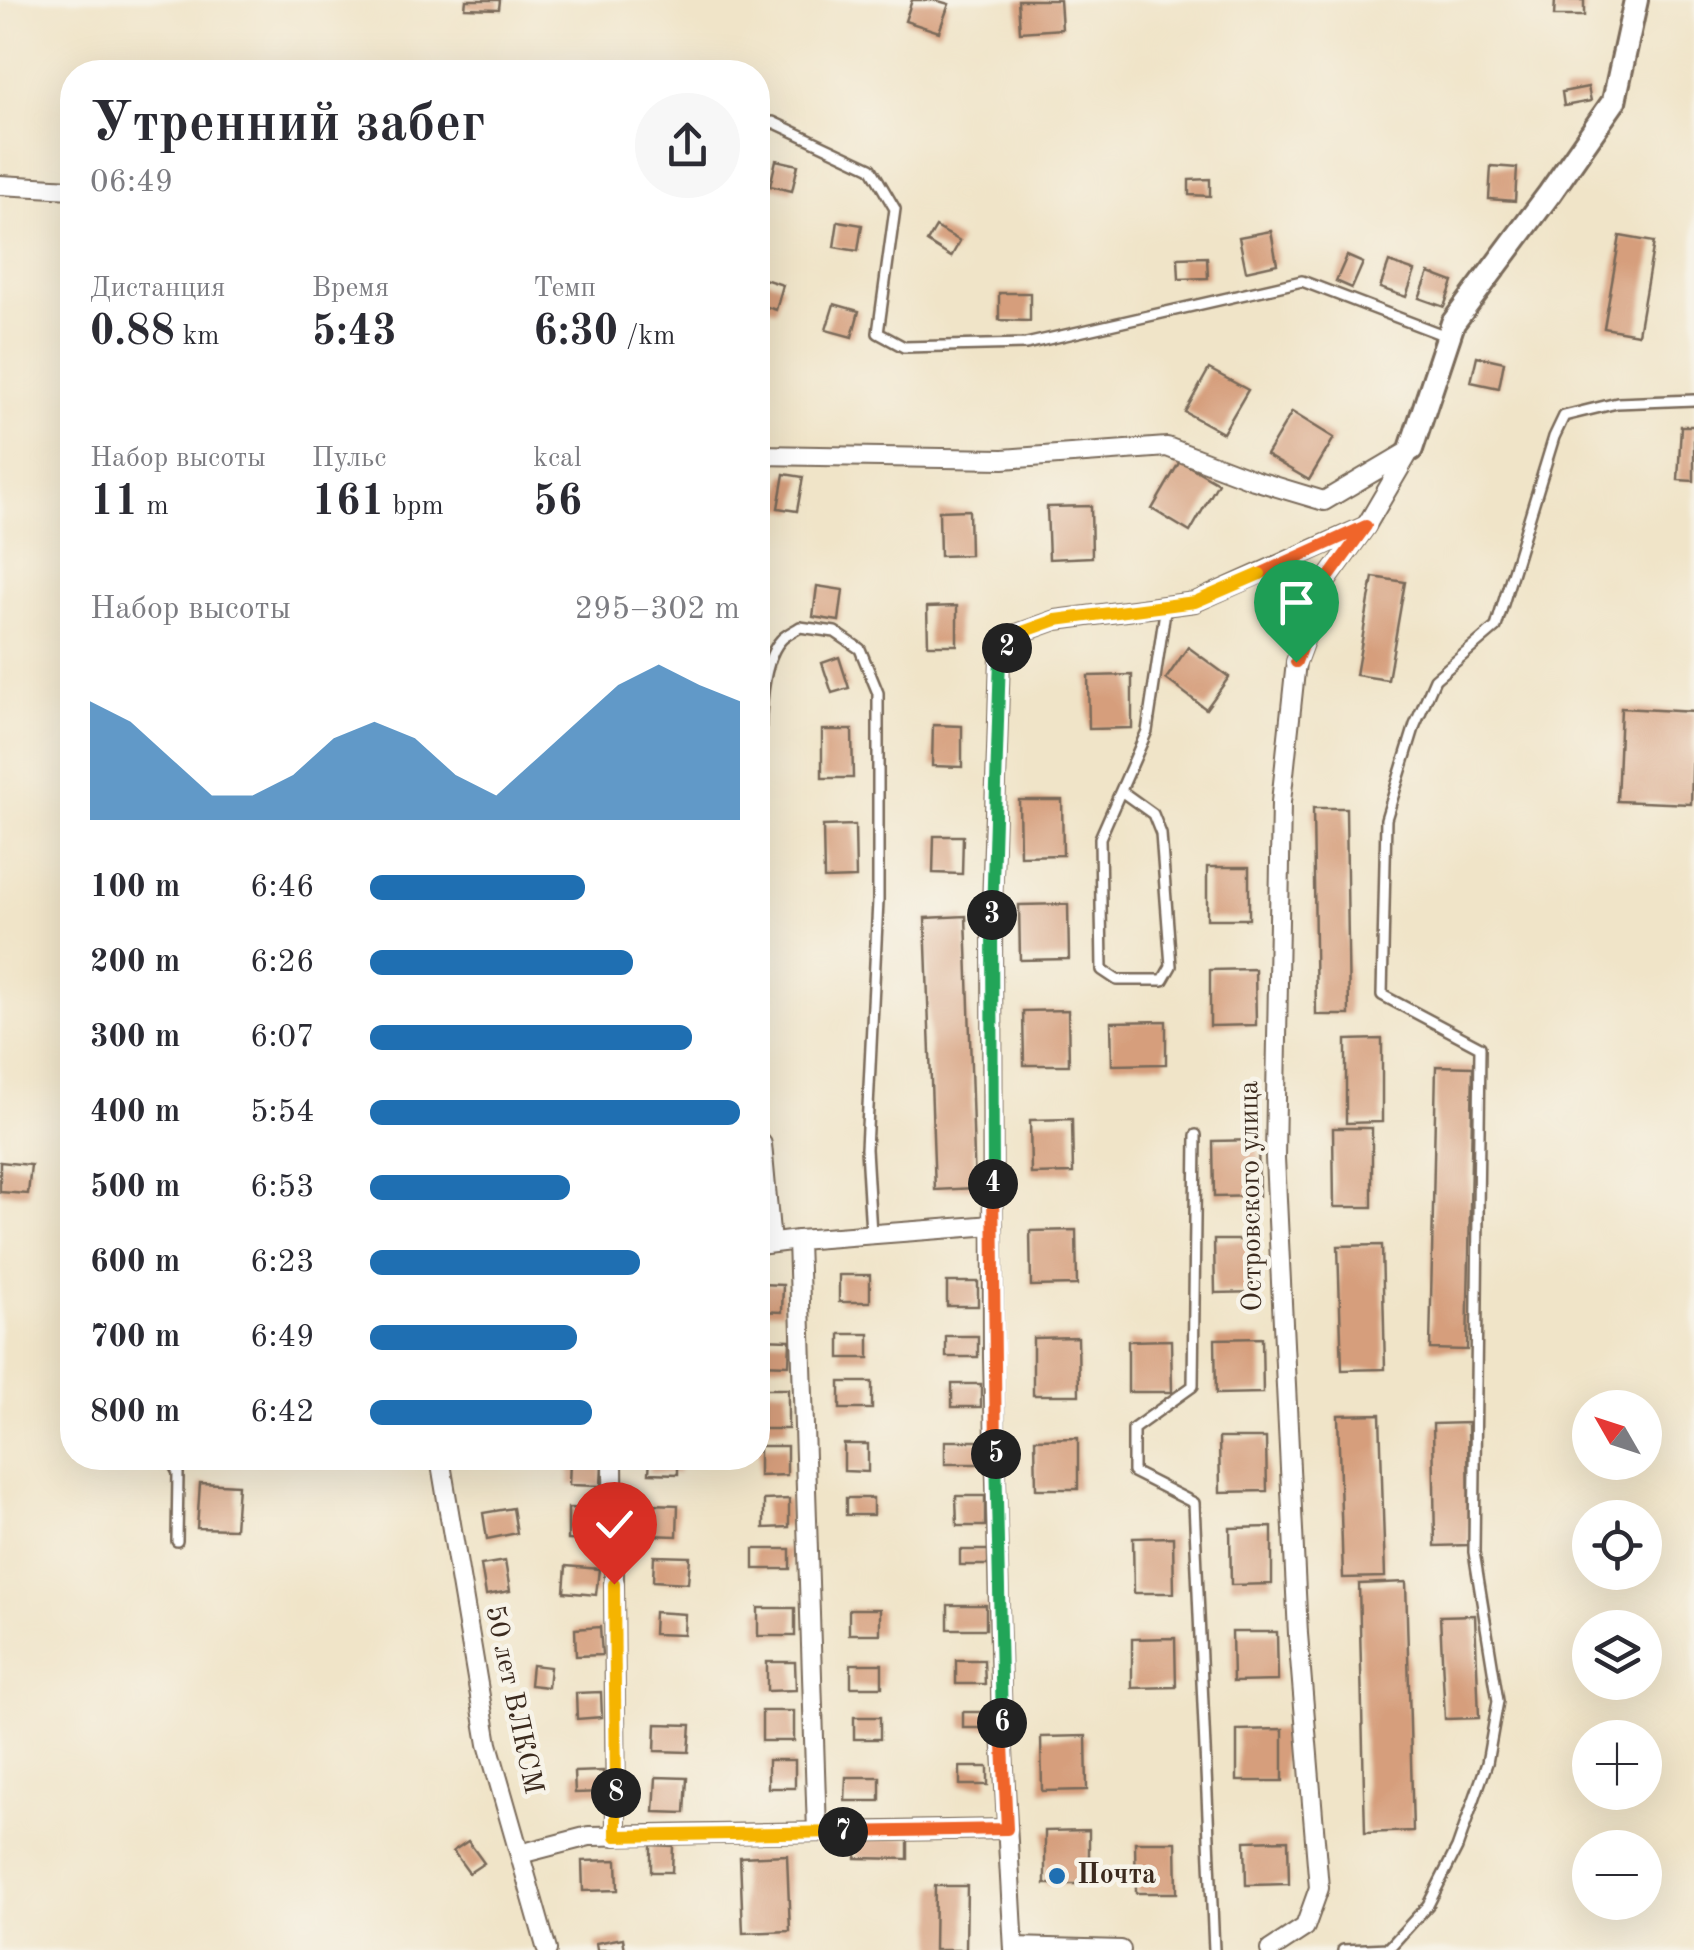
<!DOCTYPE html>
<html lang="ru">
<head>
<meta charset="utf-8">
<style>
	:root { --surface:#fff; --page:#f7f7f7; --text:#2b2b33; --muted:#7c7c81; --accent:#1f6fb2 }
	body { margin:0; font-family:"Old Standard TT",serif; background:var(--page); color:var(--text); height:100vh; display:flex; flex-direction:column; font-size:38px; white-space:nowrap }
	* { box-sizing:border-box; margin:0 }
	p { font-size:32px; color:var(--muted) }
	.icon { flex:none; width:55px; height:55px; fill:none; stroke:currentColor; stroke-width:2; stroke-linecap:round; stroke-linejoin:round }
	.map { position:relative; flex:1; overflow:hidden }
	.side { position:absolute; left:60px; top:60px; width:710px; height:1410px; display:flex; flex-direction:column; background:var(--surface); border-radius:40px; box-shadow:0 10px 40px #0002 }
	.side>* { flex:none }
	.needle { width:65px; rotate:309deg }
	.controls { position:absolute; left:1572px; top:1390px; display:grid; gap:20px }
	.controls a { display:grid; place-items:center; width:90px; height:90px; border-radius:50%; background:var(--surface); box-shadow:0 10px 40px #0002; font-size:50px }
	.pin { position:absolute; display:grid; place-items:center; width:85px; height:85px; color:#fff; margin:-102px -42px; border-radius:50% 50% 50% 0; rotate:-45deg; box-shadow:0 0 10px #0007 }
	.pin .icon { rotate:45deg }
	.km { position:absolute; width:50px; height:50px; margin:-25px; border-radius:50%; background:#222; color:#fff; font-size:28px; line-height:50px; text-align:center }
	.round { display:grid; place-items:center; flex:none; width:105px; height:105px; border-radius:52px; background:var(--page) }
	.summary { display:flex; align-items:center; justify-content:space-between; height:170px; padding:0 30px }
	h1 { font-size:55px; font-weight:600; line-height:75px }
	.metrics { display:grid; grid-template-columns:repeat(3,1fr); gap:15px; height:170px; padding:10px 30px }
	.metrics div { display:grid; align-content:center }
	.metrics b { font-size:42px; font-weight:600 }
	.metrics small { font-size:28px; font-weight:400 }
	.metrics p { font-size:28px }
	.chart { height:280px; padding:20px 30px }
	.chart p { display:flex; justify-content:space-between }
	.chart svg { width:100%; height:180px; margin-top:10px; fill:var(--accent); opacity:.7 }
	ul { padding:0 30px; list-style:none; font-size:32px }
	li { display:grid; grid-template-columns:160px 120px 1fr; align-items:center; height:75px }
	li i { height:25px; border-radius:12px; background:var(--accent) }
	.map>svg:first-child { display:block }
	.building { fill:#d69e7c }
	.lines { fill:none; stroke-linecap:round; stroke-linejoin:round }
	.service-casing { stroke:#7a6b5a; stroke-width:14 }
	.minor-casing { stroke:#7a6b5a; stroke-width:22 }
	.tertiary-casing { stroke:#7a6b5a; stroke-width:28 }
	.service { stroke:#fff; stroke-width:9 }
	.minor { stroke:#fff; stroke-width:18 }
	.tertiary { stroke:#fff; stroke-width:22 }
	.split-1-casing { stroke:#fff; stroke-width:20 }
	.split-2-casing { stroke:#fff; stroke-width:20 }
	.split-3-casing { stroke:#fff; stroke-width:20 }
	.split-4-casing { stroke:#fff; stroke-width:20 }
	.split-5-casing { stroke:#fff; stroke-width:20 }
	.split-6-casing { stroke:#fff; stroke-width:20 }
	.split-7-casing { stroke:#fff; stroke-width:20 }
	.split-8-casing { stroke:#fff; stroke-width:20 }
	.split-9-casing { stroke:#fff; stroke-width:20 }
	.split-1 { stroke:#f0652b; stroke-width:12 }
	.split-2 { stroke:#f5b400; stroke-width:12 }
	.split-3 { stroke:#22a559; stroke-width:12 }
	.split-4 { stroke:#22a559; stroke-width:12 }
	.split-5 { stroke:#f0652b; stroke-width:12 }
	.split-6 { stroke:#22a559; stroke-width:12 }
	.split-7 { stroke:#f0652b; stroke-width:12 }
	.split-8 { stroke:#f5b400; stroke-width:12 }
	.split-9 { stroke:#f5b400; stroke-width:12 }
	.poi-dot { fill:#1f6fb2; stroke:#f7f3e8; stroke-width:4 }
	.labels { text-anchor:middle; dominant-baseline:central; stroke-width:9; stroke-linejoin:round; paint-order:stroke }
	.street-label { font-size:28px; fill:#3b2a1e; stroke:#f7f3e8 }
	.poi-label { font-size:28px; font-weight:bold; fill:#3b2a1e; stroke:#f7f3e8; text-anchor:start }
</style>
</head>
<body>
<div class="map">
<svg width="1694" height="1950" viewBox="0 0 1694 1950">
	<rect width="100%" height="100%" fill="#f7f3e8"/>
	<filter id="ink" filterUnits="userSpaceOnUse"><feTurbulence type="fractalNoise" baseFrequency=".01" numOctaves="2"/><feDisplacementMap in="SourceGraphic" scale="20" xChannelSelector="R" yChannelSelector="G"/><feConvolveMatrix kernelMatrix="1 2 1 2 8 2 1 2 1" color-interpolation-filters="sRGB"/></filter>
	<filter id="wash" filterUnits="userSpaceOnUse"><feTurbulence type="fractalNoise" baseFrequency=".0048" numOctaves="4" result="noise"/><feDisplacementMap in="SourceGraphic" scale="40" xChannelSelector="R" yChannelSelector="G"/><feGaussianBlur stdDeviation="2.25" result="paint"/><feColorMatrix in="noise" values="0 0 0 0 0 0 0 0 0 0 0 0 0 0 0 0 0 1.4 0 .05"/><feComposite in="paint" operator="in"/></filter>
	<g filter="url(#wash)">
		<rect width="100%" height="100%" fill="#f0e4c8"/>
		<g id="blocks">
			<!-- building -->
			<g class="building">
				<polygon points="466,0 500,0 499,9 465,8"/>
				<polygon points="912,0 935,0 949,4 939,32 905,21"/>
				<polygon points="1018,0 1060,0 1062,29 1020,32"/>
				<polygon points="1555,0 1584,0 1584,16 1554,16"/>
				<polygon points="1588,87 1591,101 1564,106 1562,92"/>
				<polygon points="776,160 798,165 792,191 770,186"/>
				<polygon points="1491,166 1517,168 1515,201 1489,199"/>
				<polygon points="1210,179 1210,196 1189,195 1189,180"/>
				<polygon points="838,221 862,225 858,251 834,247"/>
				<polygon points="936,227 960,241 951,257 927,242"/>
				<polygon points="1271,231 1277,264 1246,271 1239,237"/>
				<polygon points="1620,236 1654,242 1638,334 1604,328"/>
				<polygon points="1347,256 1363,263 1352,288 1336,281"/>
				<polygon points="1207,257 1208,278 1179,279 1178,258"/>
				<polygon points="1389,262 1415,271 1406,297 1380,288"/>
				<polygon points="1429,273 1453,282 1444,307 1419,298"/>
				<polygon points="758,277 783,285 776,310 758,304"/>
				<polygon points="999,293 1030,293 1030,321 999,320"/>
				<polygon points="834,304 859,311 852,337 826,330"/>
				<polygon points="1477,356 1504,362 1499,388 1471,382"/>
				<polygon points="1209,369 1248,390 1223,433 1185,412"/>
				<polygon points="1292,412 1334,438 1309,480 1266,455"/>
				<polygon points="1681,426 1694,426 1694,481 1678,480"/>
				<polygon points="1180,461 1218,483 1190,532 1152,509"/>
				<polygon points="784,474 803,477 797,511 778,508"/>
				<polygon points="1091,506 1092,557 1049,559 1047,507"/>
				<polygon points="969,510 970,555 940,556 939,511"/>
				<polygon points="1373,577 1405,582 1388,680 1356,675"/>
				<polygon points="817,586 843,590 839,621 813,617"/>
				<polygon points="957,606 957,645 928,645 927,607"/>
				<polygon points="1188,647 1229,677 1206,709 1166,679"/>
				<polygon points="839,657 849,688 832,693 822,663"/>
				<polygon points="1132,675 1132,728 1089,729 1088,676"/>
				<polygon points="1621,708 1694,712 1691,804 1617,801"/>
				<polygon points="933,725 962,726 962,767 932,766"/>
				<polygon points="822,730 852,730 853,778 822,778"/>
				<polygon points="1019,800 1062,800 1063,855 1020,856"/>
				<polygon points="1313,808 1346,808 1349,1015 1316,1015"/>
				<polygon points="855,825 856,878 824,879 823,826"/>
				<polygon points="934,836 963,836 962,874 933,873"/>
				<rect x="1207" y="867" width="42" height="52"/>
				<polygon points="1068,904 1069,959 1020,960 1019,905"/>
				<polygon points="966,916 975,1188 935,1190 925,918"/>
				<polygon points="1255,969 1256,1025 1210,1026 1210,970"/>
				<polygon points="1068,1010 1069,1065 1024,1065 1023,1011"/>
				<polygon points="1166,1021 1166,1064 1112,1065 1111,1022"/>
				<polygon points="1382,1039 1382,1122 1346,1123 1346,1040"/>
				<polygon points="1436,1066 1473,1067 1467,1350 1430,1349"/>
				<polygon points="1072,1119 1073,1173 1031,1174 1030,1120"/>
				<polygon points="1333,1128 1372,1128 1372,1207 1334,1207"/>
				<polygon points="1258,1140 1259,1196 1214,1197 1213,1141"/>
				<polygon points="0,1162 31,1165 28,1194 0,1192"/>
				<polygon points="1076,1230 1077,1285 1031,1286 1030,1231"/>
				<polygon points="1214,1240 1258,1240 1259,1292 1215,1293"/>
				<polygon points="1382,1245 1385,1369 1342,1370 1338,1246"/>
				<rect x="839" y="1275" width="31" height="27"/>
				<rect x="947" y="1282" width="31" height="24"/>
				<polygon points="759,1284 783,1285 782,1312 758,1311"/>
				<rect x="840" y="1334" width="29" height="24"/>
				<rect x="946" y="1336" width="32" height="21"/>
				<polygon points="1078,1337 1079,1395 1033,1395 1033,1338"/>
				<polygon points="1262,1338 1263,1393 1216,1394 1215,1339"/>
				<polygon points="759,1339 790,1340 789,1365 758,1364"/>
				<polygon points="1171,1340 1172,1392 1128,1392 1128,1341"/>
				<rect x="840" y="1382" width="32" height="27"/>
				<rect x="952" y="1384" width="29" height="23"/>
				<rect x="763" y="1389" width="25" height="40"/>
				<polygon points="1380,1414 1385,1577 1343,1578 1338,1415"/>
				<polygon points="1468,1423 1469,1545 1435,1546 1433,1424"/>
				<polygon points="1078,1438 1078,1489 1036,1489 1035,1439"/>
				<polygon points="1219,1438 1266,1438 1267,1491 1220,1492"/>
				<rect x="945" y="1441" width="35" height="23"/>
				<polygon points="844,1444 868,1444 868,1472 844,1471"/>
				<polygon points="759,1446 787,1446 787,1475 759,1476"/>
				<polygon points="650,1458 678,1458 678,1474 649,1473"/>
				<polygon points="570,1461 602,1462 601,1486 569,1485"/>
				<polygon points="200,1483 238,1485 235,1529 197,1528"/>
				<polygon points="956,1496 985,1496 985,1526 957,1526"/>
				<rect x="846" y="1498" width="27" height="17"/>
				<polygon points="789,1499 789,1527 764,1528 764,1500"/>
				<polygon points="650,1504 678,1505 677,1536 648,1535"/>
				<polygon points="513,1508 517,1533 487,1539 483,1513"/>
				<polygon points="568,1508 598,1509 597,1541 568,1540"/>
				<polygon points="1272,1527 1272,1584 1231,1585 1230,1528"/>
				<polygon points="1173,1537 1174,1593 1134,1593 1133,1538"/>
				<rect x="754" y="1549" width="36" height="20"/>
				<rect x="960" y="1550" width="31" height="15"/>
				<polygon points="654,1556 690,1557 688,1583 653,1581"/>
				<polygon points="505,1561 510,1591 486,1595 481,1565"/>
				<polygon points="566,1566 599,1569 596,1595 564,1592"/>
				<polygon points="1406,1582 1413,1831 1365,1833 1359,1584"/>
				<rect x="948" y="1605" width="38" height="24"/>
				<rect x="758" y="1608" width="37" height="28"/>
				<rect x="849" y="1609" width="31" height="25"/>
				<polygon points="654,1612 685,1614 684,1635 653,1634"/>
				<polygon points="1475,1615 1479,1718 1445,1719 1440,1616"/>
				<polygon points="600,1627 602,1655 576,1656 575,1629"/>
				<polygon points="1232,1632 1277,1632 1278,1681 1233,1682"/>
				<polygon points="1175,1638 1176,1687 1132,1688 1132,1639"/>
				<polygon points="956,1660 984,1660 985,1684 956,1684"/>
				<polygon points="767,1662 795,1662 796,1690 767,1691"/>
				<rect x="851" y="1664" width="31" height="23"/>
				<polygon points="532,1665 550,1667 548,1687 530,1685"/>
				<polygon points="601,1692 602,1717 577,1719 576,1693"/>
				<rect x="762" y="1711" width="32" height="30"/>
				<polygon points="963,1712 990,1712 991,1728 963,1728"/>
				<rect x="854" y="1717" width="26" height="22"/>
				<polygon points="656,1724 691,1725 689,1752 655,1751"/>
				<polygon points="1283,1729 1283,1781 1237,1781 1237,1730"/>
				<polygon points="1086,1736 1087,1790 1042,1791 1041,1737"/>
				<rect x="768" y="1760" width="27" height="28"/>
				<rect x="960" y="1767" width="28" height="18"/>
				<polygon points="603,1771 604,1792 575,1793 574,1772"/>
				<polygon points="656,1777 687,1778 685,1813 654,1812"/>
				<polygon points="846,1777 880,1777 880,1801 845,1801"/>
				<polygon points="1089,1830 1089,1884 1045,1884 1045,1831"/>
				<polygon points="856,1838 908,1838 908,1859 856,1858"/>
				<polygon points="1288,1840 1289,1884 1246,1885 1245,1841"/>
				<polygon points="468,1841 484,1863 469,1873 453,1851"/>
				<polygon points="1135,1842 1176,1842 1177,1893 1136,1893"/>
				<polygon points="651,1845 673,1846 672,1872 651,1872"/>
				<polygon points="787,1855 790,1931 743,1933 740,1857"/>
				<polygon points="617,1860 618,1890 583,1891 582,1861"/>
				<polygon points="935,1886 967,1886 966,1950 934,1950"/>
				<polygon points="623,1938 625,1950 597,1950 596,1943"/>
			</g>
		</g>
	</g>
	<g filter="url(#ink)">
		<use href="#blocks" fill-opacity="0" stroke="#7a6b5a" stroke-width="2.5"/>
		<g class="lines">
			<!-- service casing -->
			<g class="service-casing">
				<g id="service">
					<polyline points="758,130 773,122 871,168 895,209 878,333 904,347 1026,344 1302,281 1446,336"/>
					<polyline points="1121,791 1153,814 1161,834 1171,966 1163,980 1117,980 1102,970 1100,838 1147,731 1166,605"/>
					<path d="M758,846C765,798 749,674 781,640C785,635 794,631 800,627L835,632L860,649L878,693V901L866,1149L871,1233"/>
					<polyline points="1196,1135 1193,1386 1133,1429 1133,1472 1194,1503 1214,1950"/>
					<polyline points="170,1458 178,1473 177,1541"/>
					<polyline points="1343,1950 1389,1948 1428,1905 1457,1848 1487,1763 1498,1701 1474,1552 1480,1047 1382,995 1386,819 1415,725 1435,679 1496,627 1554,437 1564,416 1617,403 1694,400"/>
				</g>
			</g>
			<!-- minor casing -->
			<g class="minor-casing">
				<g id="minor">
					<polyline points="0,185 72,189"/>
					<polyline points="758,455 1003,459 1167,447 1254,480 1324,501 1407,452"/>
					<polyline points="758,1140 762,1144 771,1243"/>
					<polyline points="798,1240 817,1832"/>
					<polyline points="758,1245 798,1240 993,1225"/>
					<polyline points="440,1458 488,1744 547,1950"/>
					<polyline points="613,1458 616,1836"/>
					<polyline points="520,1854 589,1836 1007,1829"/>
					<polyline points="1014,1947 1121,1950"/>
					<polyline points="1014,1950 1002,1733 993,1357 992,906 1000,657 1017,634 1056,620 1195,602 1366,526"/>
					<polyline points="1270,1950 1305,1927 1319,1888 1298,1634 1275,1158 1281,802 1296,662 1326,581 1366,526 1411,449"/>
				</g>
			</g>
			<!-- tertiary casing -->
			<g class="tertiary-casing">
				<polyline id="tertiary" points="1411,449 1453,323 1550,193 1614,101 1636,0"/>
			</g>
			<!-- service -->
			<use href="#service" class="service"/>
			<!-- minor -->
			<use href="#minor" class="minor"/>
			<!-- tertiary -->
			<use href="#tertiary" class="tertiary"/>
		</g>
	</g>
	<g class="lines" filter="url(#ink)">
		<!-- split-1 casing -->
		<g class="split-1-casing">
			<polyline id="split-1" points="1260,574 1366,526 1326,581 1296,662"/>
		</g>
		<!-- split-2 casing -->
		<g class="split-2-casing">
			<polyline id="split-2" points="1007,648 1017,634 1056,620 1195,602 1260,574"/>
		</g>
		<!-- split-3 casing -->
		<g class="split-3-casing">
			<polyline id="split-3" points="992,915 1000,657 1007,648"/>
		</g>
		<!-- split-4 casing -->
		<g class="split-4-casing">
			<polyline id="split-4" points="992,915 993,1184"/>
		</g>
		<!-- split-5 casing -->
		<g class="split-5-casing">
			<polyline id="split-5" points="993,1184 996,1454"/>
		</g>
		<!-- split-6 casing -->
		<g class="split-6-casing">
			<polyline id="split-6" points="996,1454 1002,1723"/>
		</g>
		<!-- split-7 casing -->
		<g class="split-7-casing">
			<polyline id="split-7" points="843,1832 1007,1829 1002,1723"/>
		</g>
		<!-- split-8 casing -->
		<g class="split-8-casing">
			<polyline id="split-8" points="616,1793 616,1836 843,1832"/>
		</g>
		<!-- split-9 casing -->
		<g class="split-9-casing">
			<polyline id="split-9" points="614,1584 616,1793"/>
		</g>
		<!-- split-1 -->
		<use href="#split-1" class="split-1"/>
		<!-- split-2 -->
		<use href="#split-2" class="split-2"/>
		<!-- split-3 -->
		<use href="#split-3" class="split-3"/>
		<!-- split-4 -->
		<use href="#split-4" class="split-4"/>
		<!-- split-5 -->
		<use href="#split-5" class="split-5"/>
		<!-- split-6 -->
		<use href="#split-6" class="split-6"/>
		<!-- split-7 -->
		<use href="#split-7" class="split-7"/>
		<!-- split-8 -->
		<use href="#split-8" class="split-8"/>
		<!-- split-9 -->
		<use href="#split-9" class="split-9"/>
	</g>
	<!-- markers -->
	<circle class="poi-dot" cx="1057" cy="1876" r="10"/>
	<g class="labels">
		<!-- street labels -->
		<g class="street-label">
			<text transform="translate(1252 1196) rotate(-91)">Островского улица</text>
			<text transform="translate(513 1700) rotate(78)">50 лет ВЛКСМ</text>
		</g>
		<!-- poi labels -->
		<g class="poi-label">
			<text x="1077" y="1876">Почта</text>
		</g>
	</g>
</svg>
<div class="controls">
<a><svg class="needle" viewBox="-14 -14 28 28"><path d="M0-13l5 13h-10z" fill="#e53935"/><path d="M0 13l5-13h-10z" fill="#7c7c81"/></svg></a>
<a><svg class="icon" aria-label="locate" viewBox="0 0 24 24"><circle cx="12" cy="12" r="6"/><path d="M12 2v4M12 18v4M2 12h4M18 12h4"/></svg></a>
<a><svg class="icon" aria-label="layers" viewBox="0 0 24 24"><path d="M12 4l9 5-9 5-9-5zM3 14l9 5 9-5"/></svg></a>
<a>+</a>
<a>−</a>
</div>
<div class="pin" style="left:1296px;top:662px;background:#1e9e55"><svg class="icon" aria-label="arrive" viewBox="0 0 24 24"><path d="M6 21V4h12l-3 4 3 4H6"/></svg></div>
<div class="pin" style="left:614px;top:1584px;background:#d93025"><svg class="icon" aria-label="check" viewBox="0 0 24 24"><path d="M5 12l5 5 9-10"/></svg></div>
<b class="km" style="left:1007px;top:648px">2</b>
<b class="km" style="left:992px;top:915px">3</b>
<b class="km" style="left:993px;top:1184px">4</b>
<b class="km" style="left:996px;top:1454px">5</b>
<b class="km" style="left:1002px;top:1723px">6</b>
<b class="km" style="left:843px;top:1832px">7</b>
<b class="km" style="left:616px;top:1793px">8</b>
<section class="side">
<div class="summary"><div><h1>Утренний забег</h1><p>06:49</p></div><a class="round"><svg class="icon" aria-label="share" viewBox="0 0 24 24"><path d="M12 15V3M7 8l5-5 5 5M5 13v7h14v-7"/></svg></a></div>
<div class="metrics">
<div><p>Дистанция</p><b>0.88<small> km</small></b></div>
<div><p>Время</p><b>5:43</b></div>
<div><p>Темп</p><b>6:30<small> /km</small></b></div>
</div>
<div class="metrics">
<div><p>Набор высоты</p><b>11<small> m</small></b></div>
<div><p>Пульс</p><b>161<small> bpm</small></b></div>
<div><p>kcal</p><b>56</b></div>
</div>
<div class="chart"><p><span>Набор высоты</span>295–302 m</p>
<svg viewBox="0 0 160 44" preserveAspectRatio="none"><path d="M0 44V15L10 20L20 29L30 38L40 38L50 33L60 24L70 20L80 24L90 33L100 38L110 29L120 20L130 11L140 6L150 11L160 15V44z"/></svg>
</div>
<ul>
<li><b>100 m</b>6:46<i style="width:58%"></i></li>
<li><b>200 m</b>6:26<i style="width:71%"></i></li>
<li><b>300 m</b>6:07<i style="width:87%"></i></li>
<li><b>400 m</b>5:54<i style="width:100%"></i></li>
<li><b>500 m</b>6:53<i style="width:54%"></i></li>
<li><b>600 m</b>6:23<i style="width:73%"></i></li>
<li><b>700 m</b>6:49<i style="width:56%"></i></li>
<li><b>800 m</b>6:42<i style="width:60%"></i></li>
</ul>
</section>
</div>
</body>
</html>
